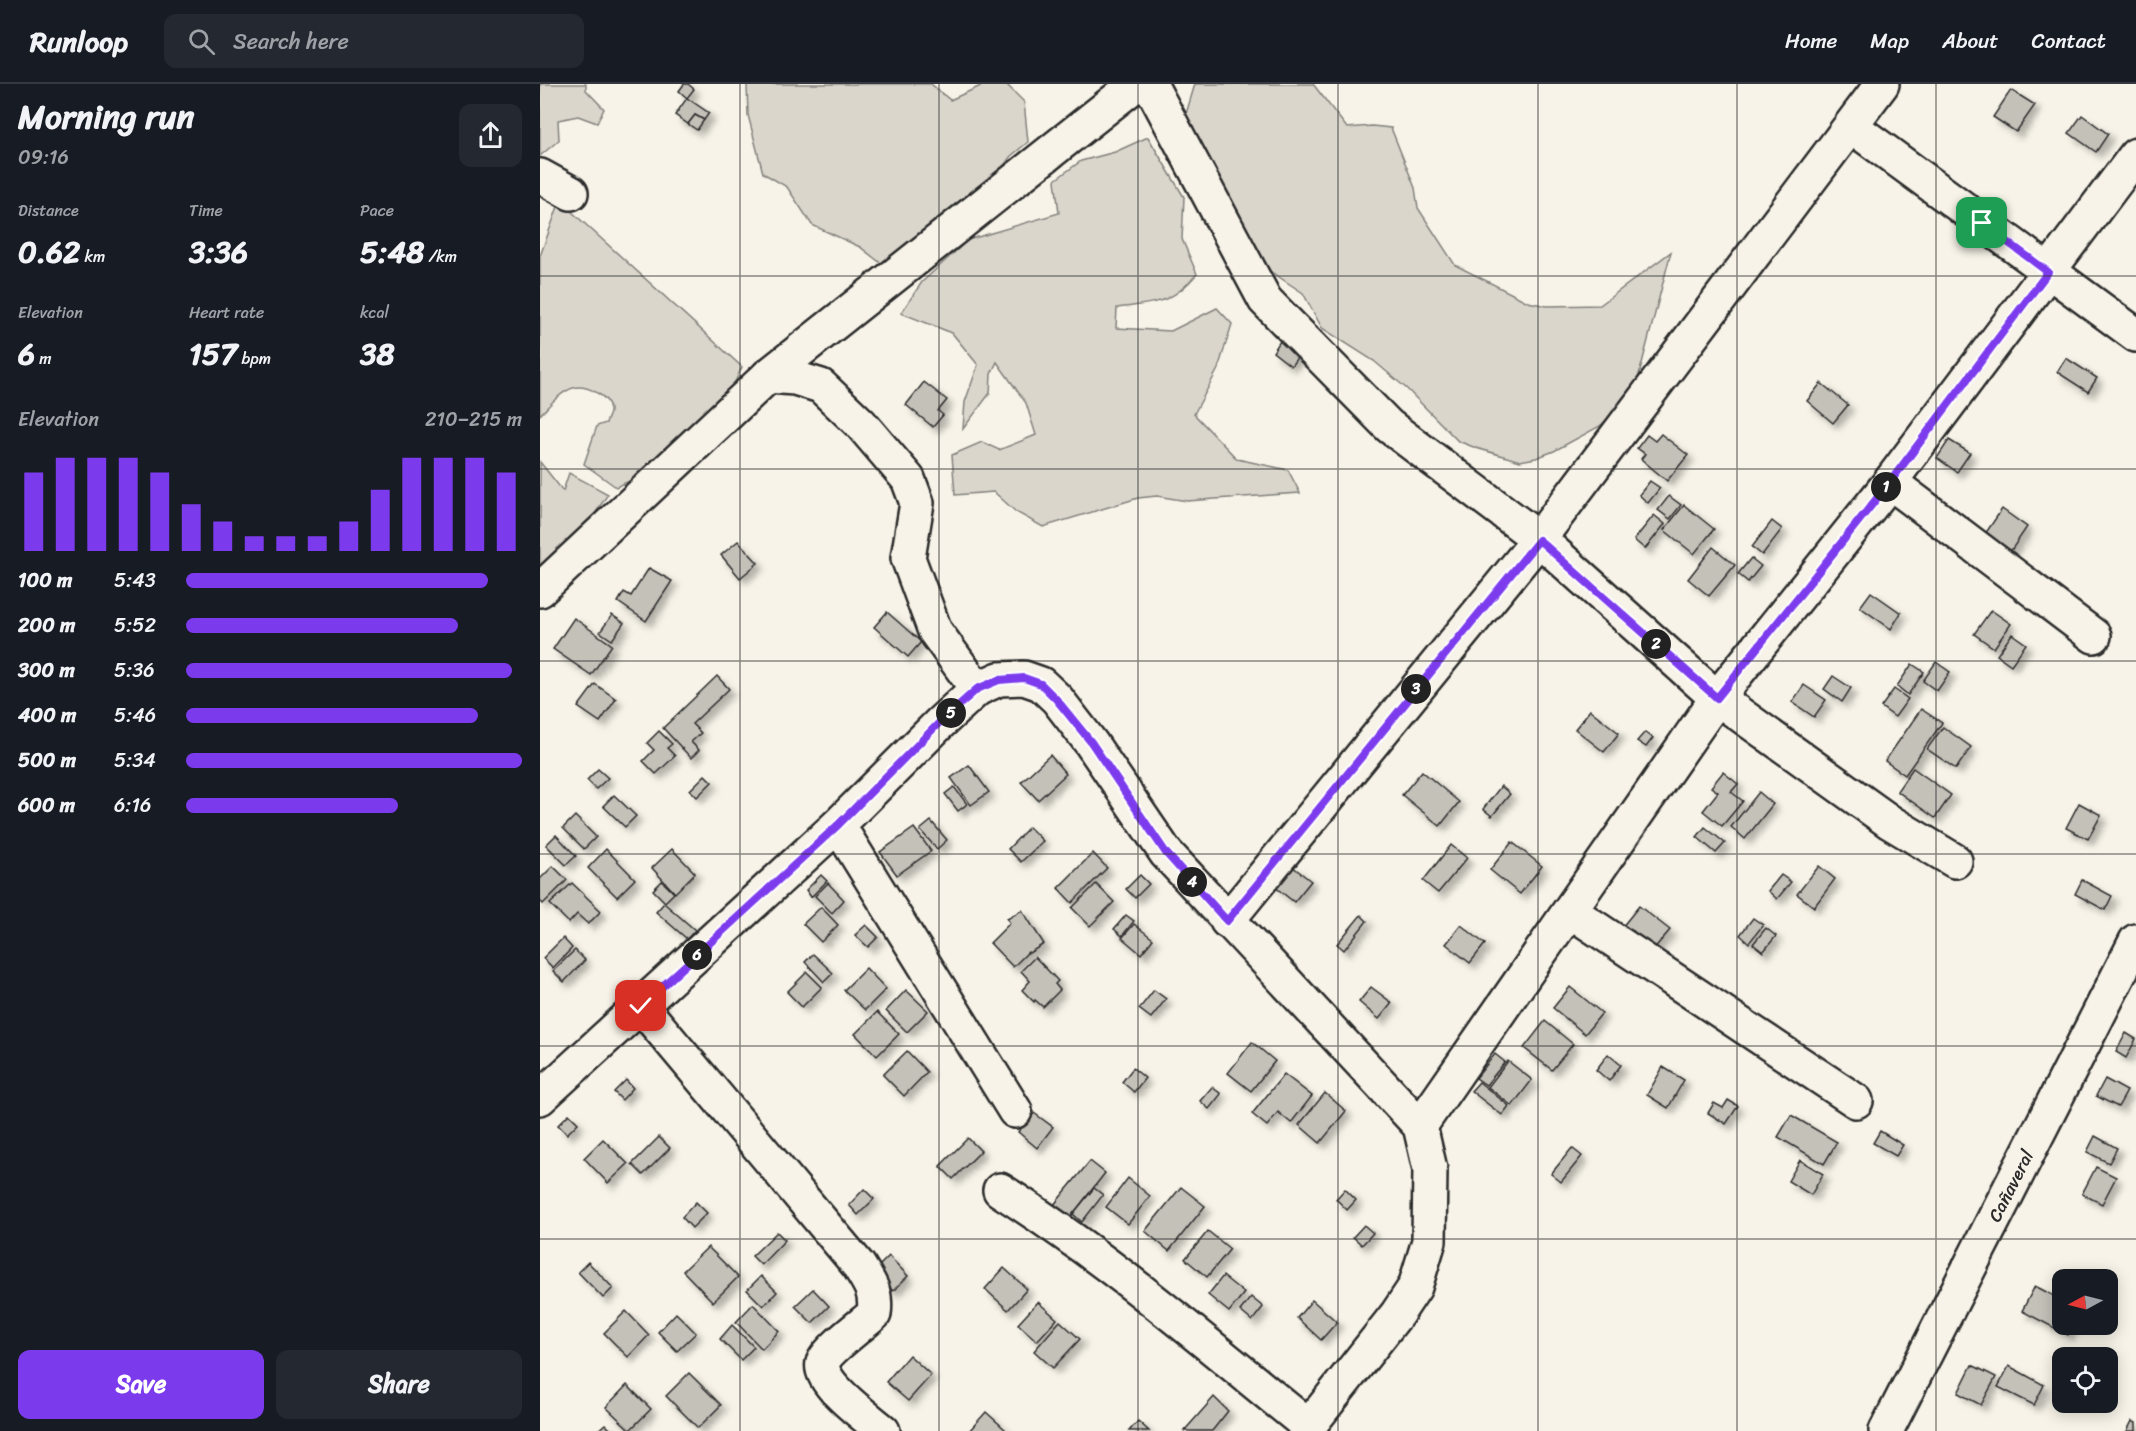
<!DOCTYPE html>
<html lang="en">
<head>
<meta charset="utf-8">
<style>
	:root { --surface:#171b24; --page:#242831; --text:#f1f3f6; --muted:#9ea1a6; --line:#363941; --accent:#7c3aed }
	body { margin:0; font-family:Sriracha,sans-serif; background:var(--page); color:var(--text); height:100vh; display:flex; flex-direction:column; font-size:22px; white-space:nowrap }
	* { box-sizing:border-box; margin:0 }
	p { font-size:20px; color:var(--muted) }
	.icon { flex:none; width:33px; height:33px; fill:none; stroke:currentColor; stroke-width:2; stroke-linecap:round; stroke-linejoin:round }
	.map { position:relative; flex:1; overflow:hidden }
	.sheet { display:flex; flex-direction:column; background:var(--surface); width:540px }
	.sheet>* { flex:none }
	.needle { width:39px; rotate:263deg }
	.controls { position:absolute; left:1512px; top:1185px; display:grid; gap:12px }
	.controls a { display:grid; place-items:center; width:66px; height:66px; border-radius:12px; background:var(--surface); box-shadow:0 3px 15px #0003; font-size:30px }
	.pin { position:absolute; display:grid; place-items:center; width:51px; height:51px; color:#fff; margin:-26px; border-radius:12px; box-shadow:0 3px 9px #0006 }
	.km { position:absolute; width:30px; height:30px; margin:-15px; border-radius:50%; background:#222; color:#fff; font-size:16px; line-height:30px; text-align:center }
	.round { display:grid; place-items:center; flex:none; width:63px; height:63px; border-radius:12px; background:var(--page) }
	.head { display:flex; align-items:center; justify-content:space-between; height:102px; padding:0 18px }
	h1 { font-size:33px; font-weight:800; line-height:45px }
	.figures { display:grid; grid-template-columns:repeat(3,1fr); gap:9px; height:102px; padding:6px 18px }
	.figures div { display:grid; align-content:center }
	.figures b { font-size:30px; font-weight:800 }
	.figures small { font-size:16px; font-weight:400 }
	.figures p { font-size:16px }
	.chart { height:168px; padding:12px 18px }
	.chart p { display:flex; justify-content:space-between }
	.chart svg { width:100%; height:108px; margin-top:6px; stroke:var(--accent); stroke-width:6 }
	.action { display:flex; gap:12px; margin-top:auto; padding:12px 18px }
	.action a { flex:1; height:69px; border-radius:12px; background:var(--accent); color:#fff; font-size:24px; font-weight:800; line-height:69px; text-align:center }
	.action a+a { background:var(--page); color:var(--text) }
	ul { padding:0 18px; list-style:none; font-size:20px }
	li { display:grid; grid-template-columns:96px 72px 1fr; align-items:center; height:45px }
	li i { height:15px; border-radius:8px; background:var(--accent) }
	header { display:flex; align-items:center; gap:36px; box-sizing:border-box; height:84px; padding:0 30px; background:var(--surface); border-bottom:2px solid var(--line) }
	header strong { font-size:28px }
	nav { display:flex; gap:33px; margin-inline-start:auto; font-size:21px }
	.search { width:420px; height:54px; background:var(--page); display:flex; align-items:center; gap:15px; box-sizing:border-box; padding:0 21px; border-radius:12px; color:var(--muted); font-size:22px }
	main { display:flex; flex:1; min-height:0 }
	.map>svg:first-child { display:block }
	.green { fill:#dad6cc; stroke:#82807c; stroke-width:1.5 }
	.building { fill:#c4c1b9; stroke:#2b2b2b; stroke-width:1.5; filter:url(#shadow) }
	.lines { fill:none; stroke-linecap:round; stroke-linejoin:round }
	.minor-casing { stroke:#2b2b2b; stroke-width:38 }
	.minor { stroke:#f7f3e8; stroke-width:33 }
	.route-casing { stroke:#fff; stroke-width:12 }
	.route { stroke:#7c3aed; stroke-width:8 }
	.grid { fill:none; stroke:#2b2b2b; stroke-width:1.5; stroke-opacity:0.55 }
	.labels { text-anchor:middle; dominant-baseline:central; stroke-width:5; stroke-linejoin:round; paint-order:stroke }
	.street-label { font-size:18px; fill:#2b2b2b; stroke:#f7f3e8 }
</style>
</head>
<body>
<header>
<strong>Runloop</strong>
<div class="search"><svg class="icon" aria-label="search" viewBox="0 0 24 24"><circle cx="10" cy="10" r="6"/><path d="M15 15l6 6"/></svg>Search here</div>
<nav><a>Home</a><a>Map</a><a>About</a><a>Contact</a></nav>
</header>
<main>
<section class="sheet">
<div class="head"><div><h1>Morning run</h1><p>09:16</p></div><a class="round"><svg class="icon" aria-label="share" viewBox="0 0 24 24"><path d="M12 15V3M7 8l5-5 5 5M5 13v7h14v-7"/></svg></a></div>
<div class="figures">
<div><p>Distance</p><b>0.62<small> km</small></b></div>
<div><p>Time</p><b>3:36</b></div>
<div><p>Pace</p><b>5:48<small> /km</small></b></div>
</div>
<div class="figures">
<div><p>Elevation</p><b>6<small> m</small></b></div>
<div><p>Heart rate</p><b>157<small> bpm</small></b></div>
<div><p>kcal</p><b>38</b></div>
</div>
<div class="chart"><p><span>Elevation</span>210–215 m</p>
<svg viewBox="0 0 160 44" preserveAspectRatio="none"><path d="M5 44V12M15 44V6M25 44V6M35 44V6M45 44V12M55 44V25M65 44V32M75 44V38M85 44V38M95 44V38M105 44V32M115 44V19M125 44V6M135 44V6M145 44V6M155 44V12"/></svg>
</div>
<ul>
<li><b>100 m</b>5:43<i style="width:90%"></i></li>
<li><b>200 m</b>5:52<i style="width:81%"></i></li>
<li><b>300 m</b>5:36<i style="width:97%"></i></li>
<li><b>400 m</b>5:46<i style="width:87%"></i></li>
<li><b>500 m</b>5:34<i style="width:100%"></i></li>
<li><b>600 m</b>6:16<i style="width:63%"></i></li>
</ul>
<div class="action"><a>Save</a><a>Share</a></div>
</section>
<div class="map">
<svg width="1596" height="1347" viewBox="0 0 1596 1347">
	<defs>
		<filter id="shadow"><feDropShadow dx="5.5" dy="5.5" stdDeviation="3" flood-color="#0004"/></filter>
	</defs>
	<rect width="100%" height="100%" fill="#f7f3e8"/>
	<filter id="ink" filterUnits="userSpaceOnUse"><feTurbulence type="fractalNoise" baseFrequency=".0167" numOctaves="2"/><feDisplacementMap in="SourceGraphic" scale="12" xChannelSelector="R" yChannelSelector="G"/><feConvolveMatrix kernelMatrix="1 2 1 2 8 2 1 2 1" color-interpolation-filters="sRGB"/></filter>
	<g filter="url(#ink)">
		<!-- green -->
		<g class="green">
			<polygon points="0,0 46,0 46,6 64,25 57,39 38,32 18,36 19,56 0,72"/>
			<polygon points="207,0 391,0 410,16 445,0 466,0 484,18 488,58 471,72 450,100 351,187 320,163 272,141 247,103 223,89 208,31"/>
			<polygon points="655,0 773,0 807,44 832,42 851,44 875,104 878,124 915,181 988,218 1007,222 1060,221 1131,168 1094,310 1060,342 1014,367 996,374 980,377 936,364 918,357 867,305 834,277 782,244 763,209 727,185 654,71 646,30"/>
			<path d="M608,53L644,113L642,155L657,190C629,222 616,218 577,224L576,244L631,247L677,224L692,240L678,285L654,330L697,375L748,386L760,409L647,417L617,412L598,414L503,443L476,428L454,408L415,411L412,371L442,358L459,366L496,351L486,319L457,278L451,290L450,309L423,345L425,318L438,281L412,249L361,229L382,198L428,156L519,129L515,96L541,77L575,68Z"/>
			<path d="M20,117L202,283L187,315L155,343L146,346L114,386L76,403L44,380L57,342L66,339C67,335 71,330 70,326C70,312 45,300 33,304C20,308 9,322 0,331V172Z"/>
			<polygon points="0,378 23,407 29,389 68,410 35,460 0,486"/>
		</g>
		<!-- building -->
		<g class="building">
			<polygon points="144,0 148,0 154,5 147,14 139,7"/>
			<polygon points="1471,6 1495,21 1476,48 1453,33"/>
			<polygon points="147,14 169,29 164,36 155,31 148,40 135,31"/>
			<polygon points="155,31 164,36 157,46 148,40"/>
			<polygon points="1542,31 1568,50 1556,68 1529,49"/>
			<polygon points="740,257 759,271 751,282 733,268"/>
			<polygon points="1526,274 1557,294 1548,308 1517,288"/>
			<polygon points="384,298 407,316 398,327 403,331 393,343 366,321"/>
			<polygon points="1281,299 1308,321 1293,339 1267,317"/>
			<polygon points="1121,350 1148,371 1127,397 1101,375 1105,370 1097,364 1107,351 1115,357"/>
			<polygon points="1409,356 1430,369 1417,388 1397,374"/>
			<polygon points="1110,397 1120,404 1108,419 1099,411"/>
			<polygon points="1129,412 1141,421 1130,435 1118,426"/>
			<polygon points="1144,421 1174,445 1154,470 1124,446"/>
			<polygon points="1462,425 1487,443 1470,468 1445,450"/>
			<polygon points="1114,431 1125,440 1105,465 1094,456"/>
			<polygon points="1232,437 1242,445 1222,471 1212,463"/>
			<polygon points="198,457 218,479 200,494 181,471"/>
			<polygon points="1173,463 1195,481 1169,512 1148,495"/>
			<polygon points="1211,474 1221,482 1208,498 1198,490"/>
			<polygon points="109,484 132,497 106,537 78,518 84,508 91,512"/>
			<polygon points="1331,508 1361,529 1351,545 1320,523"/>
			<polygon points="1451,526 1471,540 1454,564 1434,550"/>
			<polygon points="347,528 381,558 368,573 334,543"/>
			<polygon points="72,531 84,539 72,556 60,548"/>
			<polygon points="34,534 72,561 51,591 13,565"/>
			<polygon points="1472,550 1486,560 1471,581 1457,571"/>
			<polygon points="1396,578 1410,588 1397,607 1383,597"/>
			<polygon points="1372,580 1384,588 1368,611 1357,602"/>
			<polygon points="177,592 189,605 152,640 161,649 151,658 159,666 151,674 123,644"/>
			<polygon points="1293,592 1311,604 1302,618 1284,605"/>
			<polygon points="55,600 76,615 60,638 38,623"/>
			<polygon points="1264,601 1286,616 1274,633 1252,618"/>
			<polygon points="1354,605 1368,615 1355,633 1341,623"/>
			<polygon points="1381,625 1402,639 1365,691 1345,677"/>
			<polygon points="1050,626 1079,649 1064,668 1035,645"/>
			<polygon points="1403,643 1431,663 1416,685 1387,665"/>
			<polygon points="119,647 132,660 127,664 135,672 116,690 103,677 114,666 107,659"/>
			<polygon points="1105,648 1113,654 1106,663 1097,657"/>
			<polygon points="510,671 526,690 498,716 481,698"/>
			<polygon points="429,681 449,708 431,721 411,694"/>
			<polygon points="1373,684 1411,711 1395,734 1357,707"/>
			<polygon points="58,685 68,694 56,705 47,696"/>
			<polygon points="882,687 919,718 900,742 862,711"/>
			<polygon points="1183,688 1198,700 1191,708 1203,717 1182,742 1163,727 1178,708 1171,703"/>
			<polygon points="165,691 172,698 157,713 150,706"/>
			<polygon points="961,702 970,710 952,732 943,725"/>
			<polygon points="414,703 427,720 418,727 405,710"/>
			<polygon points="1219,708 1233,720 1205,755 1191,743"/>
			<polygon points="74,711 96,732 85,743 63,722"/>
			<polygon points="1539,719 1561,731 1548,755 1526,744"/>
			<polygon points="35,732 56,753 44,765 23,744"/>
			<polygon points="391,737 407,756 397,765 380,746"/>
			<polygon points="489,743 503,757 481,778 468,765"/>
			<polygon points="1165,743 1185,759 1176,769 1157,753"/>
			<polygon points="374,744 391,767 357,791 340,768"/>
			<polygon points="16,751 36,772 26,781 6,761"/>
			<polygon points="972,758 1002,782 980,810 950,786"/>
			<polygon points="911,761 927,774 898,809 883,797"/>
			<polygon points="66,765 95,795 77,813 48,784"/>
			<polygon points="132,765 155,789 135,809 112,784"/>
			<polygon points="553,769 567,784 532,819 518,804"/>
			<polygon points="13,782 27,796 3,820 0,817 0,795"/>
			<polygon points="752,782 771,797 754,818 735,803"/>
			<polygon points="1279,782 1295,795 1274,823 1257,810"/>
			<polygon points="281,791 287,797 271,813 266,806"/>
			<polygon points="600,791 609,800 595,814 586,805"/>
			<polygon points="1241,791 1251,798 1237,815 1228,807"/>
			<polygon points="1542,796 1572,812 1565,826 1535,810"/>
			<polygon points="122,797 134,809 125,818 113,806"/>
			<polygon points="32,799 61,827 48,840 37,830 29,839 10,820"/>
			<polygon points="288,799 304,816 292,829 275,812"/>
			<polygon points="556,800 574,818 550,842 532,824"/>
			<polygon points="124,819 155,846 147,855 116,828"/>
			<polygon points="1099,822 1130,846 1112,867 1082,843"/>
			<polygon points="281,823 298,841 281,858 263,840"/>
			<polygon points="482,826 504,860 489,869 488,868 473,883 450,859 470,839 467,835"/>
			<polygon points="586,831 594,837 582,852 574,845"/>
			<polygon points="821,831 827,837 804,866 797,860"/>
			<polygon points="1213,834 1223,841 1209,859 1200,851"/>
			<polygon points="594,840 613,855 601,870 582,854"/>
			<polygon points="326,841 338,853 328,863 315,851"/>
			<polygon points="921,841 945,860 930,879 906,860"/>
			<polygon points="1226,844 1236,852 1223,868 1213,860"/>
			<polygon points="23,854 32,864 13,884 3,874"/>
			<polygon points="35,866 45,876 24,898 13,887"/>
			<polygon points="273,870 293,889 284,898 265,878"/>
			<polygon points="495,873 518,897 515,900 520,906 503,923 495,916 494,918 482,906 490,897 481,887"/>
			<polygon points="326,884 346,905 325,926 304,906"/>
			<polygon points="267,888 282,903 262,923 247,908"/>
			<polygon points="831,903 852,919 839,935 819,918"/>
			<polygon points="1030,903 1062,929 1045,950 1013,924"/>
			<polygon points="366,906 388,927 367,948 346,927"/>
			<polygon points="614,906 626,915 611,934 599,925"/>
			<polygon points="337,928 359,950 337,972 315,950"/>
			<polygon points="1005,937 1033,960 1012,986 984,964"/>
			<polygon points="1586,949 1596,955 1586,974 1576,968"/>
			<polygon points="712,958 735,977 711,1007 688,989"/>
			<polygon points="367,967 387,988 364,1012 343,991"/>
			<polygon points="955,970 965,978 946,1001 936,994"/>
			<polygon points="1068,970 1081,981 1069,997 1056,986"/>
			<polygon points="968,977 992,996 972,1022 948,1003"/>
			<polygon points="1123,983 1144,996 1128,1024 1107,1011"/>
			<polygon points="593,984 605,994 594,1008 582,998"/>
			<polygon points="744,990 772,1012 751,1039 738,1028 727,1042 712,1030"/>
			<polygon points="1565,995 1587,1007 1578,1023 1556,1012"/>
			<polygon points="86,996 93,1004 82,1016 74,1008"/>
			<polygon points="939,998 969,1022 962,1031 931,1007"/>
			<polygon points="672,1003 681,1010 669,1025 660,1017"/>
			<polygon points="785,1009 806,1027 780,1059 759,1041"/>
			<polygon points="1188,1016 1198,1022 1186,1040 1168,1029 1174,1019 1183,1024"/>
			<polygon points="494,1029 513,1043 497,1064 478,1048"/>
			<polygon points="29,1030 38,1039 27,1050 18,1041"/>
			<polygon points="1251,1031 1297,1058 1284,1080 1238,1053"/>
			<polygon points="1340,1047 1363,1061 1356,1072 1333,1059"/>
			<polygon points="1555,1052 1577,1064 1569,1079 1547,1068"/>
			<polygon points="119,1053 130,1064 103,1091 92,1080"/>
			<polygon points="428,1054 441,1067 413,1095 400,1082"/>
			<polygon points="63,1055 88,1080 68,1099 44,1074"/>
			<polygon points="1032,1064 1042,1072 1021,1098 1011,1090"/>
			<polygon points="1260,1076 1283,1090 1271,1111 1248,1097"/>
			<polygon points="550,1077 565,1089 529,1135 513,1122"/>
			<polygon points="1556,1083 1576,1093 1562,1120 1542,1110"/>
			<polygon points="588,1094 610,1112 588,1140 566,1123"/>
			<polygon points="641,1103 665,1122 629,1167 605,1147"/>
			<polygon points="554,1104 563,1111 542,1138 533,1130"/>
			<polygon points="324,1105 334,1115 318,1131 309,1121"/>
			<polygon points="805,1105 816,1116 807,1126 796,1115"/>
			<polygon points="156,1118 167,1129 152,1144 142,1133"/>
			<polygon points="824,1141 833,1149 822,1161 813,1153"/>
			<polygon points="668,1147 690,1165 667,1193 645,1175"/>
			<polygon points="237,1148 245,1156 221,1181 212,1172"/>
			<polygon points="168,1163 198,1193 173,1218 143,1187"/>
			<polygon points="349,1172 368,1192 353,1207 333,1188"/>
			<polygon points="48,1178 73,1204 63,1214 38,1188"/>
			<polygon points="464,1184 487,1205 468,1226 445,1205"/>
			<polygon points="221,1192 237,1208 223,1222 207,1206"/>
			<polygon points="683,1192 704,1209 689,1228 668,1211"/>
			<polygon points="1495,1202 1522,1216 1522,1240 1533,1240 1528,1251 1482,1227"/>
			<polygon points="273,1205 289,1222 272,1239 255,1222"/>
			<polygon points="711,1213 723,1223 712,1237 700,1227"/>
			<polygon points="772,1216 797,1238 781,1256 757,1234"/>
			<polygon points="498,1218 517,1235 497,1257 478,1240"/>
			<polygon points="213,1220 239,1247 222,1265 196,1238"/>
			<polygon points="86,1227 109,1251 88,1273 64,1249"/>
			<polygon points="136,1229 156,1249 137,1267 118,1248"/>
			<polygon points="520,1237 540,1255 513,1284 494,1267"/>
			<polygon points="192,1241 214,1263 201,1276 180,1255"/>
			<polygon points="369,1271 391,1291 368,1317 346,1298"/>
			<polygon points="1432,1281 1456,1293 1441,1321 1418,1309"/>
			<polygon points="1469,1282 1504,1301 1494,1321 1458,1303"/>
			<polygon points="149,1289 181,1321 158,1344 126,1312"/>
			<polygon points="87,1301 111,1325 90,1346 66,1323"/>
			<polygon points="674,1313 688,1327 672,1347 644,1347"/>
			<polygon points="446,1328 467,1347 429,1347"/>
			<polygon points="598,1337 609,1347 589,1347"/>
			<polygon points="1592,1337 1596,1339 1596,1347 1587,1347"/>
			<polygon points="65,1340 72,1347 57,1347"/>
		</g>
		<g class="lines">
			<!-- minor casing -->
			<g class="minor-casing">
				<g id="minor">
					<polyline points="610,0 725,216 849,342 999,455 1177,614 1350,738 1415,777"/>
					<polyline points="1311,42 1596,251"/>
					<polyline points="0,92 31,109"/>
					<polyline points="228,292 255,294 281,302 321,340 368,395 377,419 368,474 395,547 437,605"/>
					<polyline points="1350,398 1554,552"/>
					<polyline points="0,506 228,292 596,0"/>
					<polyline points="298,741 475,1027"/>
					<polyline points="1030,827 1316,1017"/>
					<polyline points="687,837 999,455 1342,0"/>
					<path d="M101,922L319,1182C330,1200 337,1208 334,1230C323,1240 286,1267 283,1279C277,1298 329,1335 343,1347"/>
					<polyline points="0,1014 298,741 400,639 437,605 459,595 484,594 501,600 517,615 551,659 626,769 880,1042 890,1085 889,1157 875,1203 857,1230 765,1347"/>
					<polyline points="880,1042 1177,614 1350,398 1596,71"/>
					<path d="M460,1106C570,1176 668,1261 768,1342"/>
					<polyline points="1346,1347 1596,857"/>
				</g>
			</g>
			<!-- minor -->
			<use href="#minor" class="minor"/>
		</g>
	</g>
	<g class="lines" filter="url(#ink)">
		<!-- route casing -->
		<g class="route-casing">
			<polyline id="route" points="101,922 298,741 399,639 437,605 459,596 484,594 501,600 516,615 551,658 626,769 687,837 999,456 1177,614 1350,398 1508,188 1442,139"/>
		</g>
		<!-- route -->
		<use href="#route" class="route"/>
	</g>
	<!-- grid -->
	<path class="grid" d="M200,0V1347M399,0V1347M598,0V1347M798,0V1347M998,0V1347M1197,0V1347M1396,0V1347M0,192H1596M0,385H1596M0,577H1596M0,770H1596M0,962H1596M0,1155H1596"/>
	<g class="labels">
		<!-- street labels -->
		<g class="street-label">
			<text transform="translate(1471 1102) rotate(-63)">Cañaveral</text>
		</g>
	</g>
</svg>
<div class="controls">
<a><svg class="needle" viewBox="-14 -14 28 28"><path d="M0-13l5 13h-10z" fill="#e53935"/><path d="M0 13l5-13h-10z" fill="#9ea1a6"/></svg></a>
<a><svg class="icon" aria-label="locate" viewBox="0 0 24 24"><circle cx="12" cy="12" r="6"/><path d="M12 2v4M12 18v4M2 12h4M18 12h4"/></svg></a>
</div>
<div class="pin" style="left:1442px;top:139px;background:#1e9e55"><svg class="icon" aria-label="arrive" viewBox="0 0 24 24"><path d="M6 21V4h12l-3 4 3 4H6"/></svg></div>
<div class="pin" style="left:101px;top:922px;background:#d93025"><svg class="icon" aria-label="check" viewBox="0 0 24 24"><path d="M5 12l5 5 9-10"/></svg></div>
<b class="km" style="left:1346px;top:403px">1</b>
<b class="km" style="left:1116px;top:560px">2</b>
<b class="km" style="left:876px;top:605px">3</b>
<b class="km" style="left:652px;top:798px">4</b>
<b class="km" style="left:411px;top:629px">5</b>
<b class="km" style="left:157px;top:871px">6</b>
</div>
</main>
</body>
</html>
